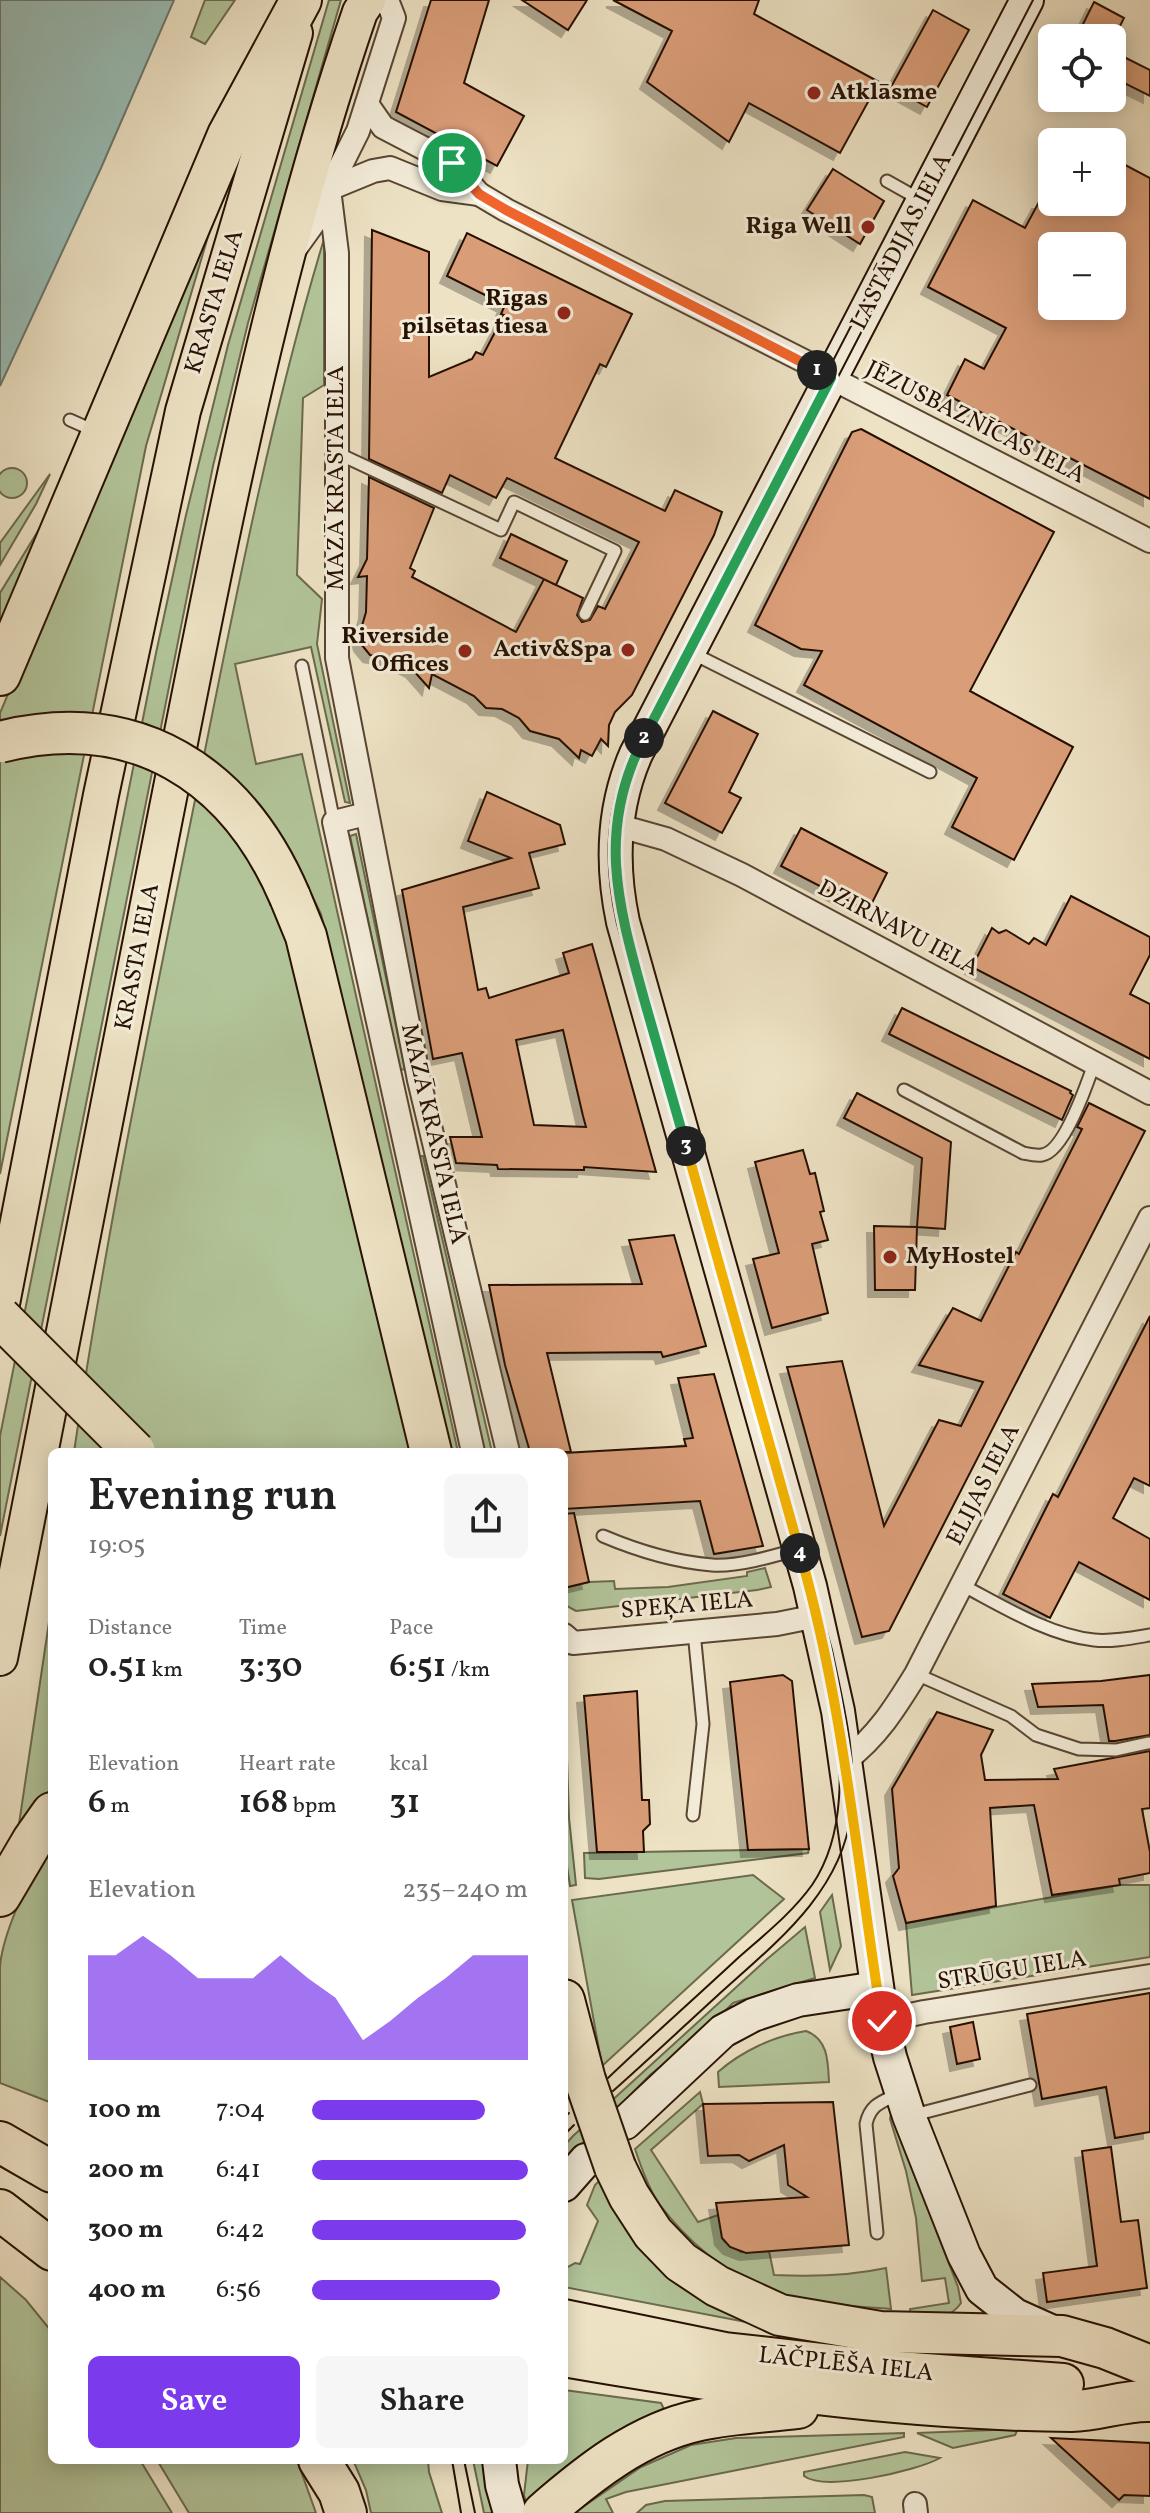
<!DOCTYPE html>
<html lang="en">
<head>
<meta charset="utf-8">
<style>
	:root { --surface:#fff; --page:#f6f6f6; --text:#222; --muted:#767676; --accent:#7c3aed }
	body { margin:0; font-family:Vollkorn,serif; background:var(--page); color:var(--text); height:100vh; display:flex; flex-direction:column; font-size:30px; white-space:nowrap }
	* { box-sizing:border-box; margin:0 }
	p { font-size:26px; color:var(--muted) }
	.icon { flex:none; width:44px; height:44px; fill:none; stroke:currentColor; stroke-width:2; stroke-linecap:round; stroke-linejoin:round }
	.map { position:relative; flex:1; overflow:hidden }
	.drawer { position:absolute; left:48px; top:1448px; width:520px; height:1016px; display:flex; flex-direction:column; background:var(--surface); border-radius:12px; box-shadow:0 4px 20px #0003 }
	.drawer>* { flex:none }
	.controls { position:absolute; left:1038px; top:24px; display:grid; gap:16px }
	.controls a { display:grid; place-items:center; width:88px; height:88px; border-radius:12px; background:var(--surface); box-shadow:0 4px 20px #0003; font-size:40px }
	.pin { position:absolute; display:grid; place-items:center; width:68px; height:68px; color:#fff; margin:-34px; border:4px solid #fff; border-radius:50%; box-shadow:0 2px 8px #0007 }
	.km { position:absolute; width:40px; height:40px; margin:-20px; border-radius:50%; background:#222; color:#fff; font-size:22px; line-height:40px; text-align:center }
	.round { display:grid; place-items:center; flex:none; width:84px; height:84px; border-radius:12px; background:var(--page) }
	.overview { display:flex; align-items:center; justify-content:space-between; height:136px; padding:0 40px }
	h1 { font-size:44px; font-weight:600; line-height:60px }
	.stats { display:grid; grid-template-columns:repeat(3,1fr); gap:12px; height:136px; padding:8px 40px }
	.stats div { display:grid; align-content:center }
	.stats b { font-size:34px; font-weight:600 }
	.stats small { font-size:22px; font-weight:400 }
	.stats p { font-size:22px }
	.chart { height:224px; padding:16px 40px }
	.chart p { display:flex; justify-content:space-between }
	.chart svg { width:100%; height:144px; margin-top:8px; fill:var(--accent); opacity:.7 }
	.button { display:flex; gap:16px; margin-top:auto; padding:16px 40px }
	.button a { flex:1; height:92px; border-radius:12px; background:var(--accent); color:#fff; font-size:32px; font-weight:600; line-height:92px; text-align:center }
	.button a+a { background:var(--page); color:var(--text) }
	ul { padding:0 40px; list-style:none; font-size:26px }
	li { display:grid; grid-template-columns:128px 96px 1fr; align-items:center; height:60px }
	li i { height:20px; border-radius:10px; background:var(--accent) }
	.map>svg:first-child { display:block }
	.green { fill:#b2c499; stroke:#6c6a4e; stroke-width:2 }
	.water { fill:#99bdb6; stroke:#6b786e; stroke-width:2 }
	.building { fill:#d99d78; stroke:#271103; stroke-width:2; fill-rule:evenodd; filter:url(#shadow) }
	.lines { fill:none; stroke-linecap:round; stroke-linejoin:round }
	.lane-casing { stroke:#584533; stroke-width:15 }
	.street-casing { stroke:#584533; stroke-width:26 }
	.secondary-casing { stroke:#271103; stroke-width:36 }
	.primary-casing { stroke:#271103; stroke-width:38 }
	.highway-casing { stroke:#271103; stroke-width:44 }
	.lane { stroke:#f3ecd9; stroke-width:11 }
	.street { stroke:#f3ecd9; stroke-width:22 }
	.secondary { stroke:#f3ecd9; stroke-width:32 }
	.primary { stroke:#ede2c4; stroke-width:34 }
	.highway { stroke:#ede2c4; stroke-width:40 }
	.tram { stroke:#271103; stroke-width:2 }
	.highway-bridge-casing { stroke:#271103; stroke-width:44; stroke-linecap:butt }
	.highway-bridge { stroke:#ede2c4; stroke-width:40 }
	.split-1-casing { stroke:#fff; stroke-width:16 }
	.split-2-casing { stroke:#fff; stroke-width:16 }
	.split-3-casing { stroke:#fff; stroke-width:16 }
	.split-4-casing { stroke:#fff; stroke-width:16 }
	.split-5-casing { stroke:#fff; stroke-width:16 }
	.split-1 { stroke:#f0652b; stroke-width:10 }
	.split-2 { stroke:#22a559; stroke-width:10 }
	.split-3 { stroke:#22a559; stroke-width:10 }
	.split-4 { stroke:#f5b400; stroke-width:10 }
	.split-5 { stroke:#f5b400; stroke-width:10 }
	.poi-dot { fill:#8f2418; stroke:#f3ecd9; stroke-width:3 }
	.labels { text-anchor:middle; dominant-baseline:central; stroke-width:6; stroke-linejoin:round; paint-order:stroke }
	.poi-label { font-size:24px; font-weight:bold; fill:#271103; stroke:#f3ecd9; text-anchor:end }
	.street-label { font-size:24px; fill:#271103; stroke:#f3ecd9 }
</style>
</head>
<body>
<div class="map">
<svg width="1150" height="2513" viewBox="0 0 1150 2513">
	<defs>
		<filter id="shadow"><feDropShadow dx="-7" dy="7" stdDeviation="0" flood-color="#0004"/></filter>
	</defs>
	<rect width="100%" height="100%" fill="#ede2c4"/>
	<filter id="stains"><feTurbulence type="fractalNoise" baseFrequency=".0025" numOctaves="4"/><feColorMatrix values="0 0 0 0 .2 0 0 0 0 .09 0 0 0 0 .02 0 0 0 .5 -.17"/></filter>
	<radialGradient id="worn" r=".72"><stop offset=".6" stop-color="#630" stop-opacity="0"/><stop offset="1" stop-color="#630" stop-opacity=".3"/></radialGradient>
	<!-- green -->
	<g class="green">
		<polygon points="205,0 235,0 205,44 191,37"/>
		<polygon points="329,0 341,0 248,323 213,466 0,1536 0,1436 156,653 186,515 228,345"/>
		<polygon points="212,223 146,446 0,1174 0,713 204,229"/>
		<path d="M324,239V385L303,398L297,575L322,599L317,644L350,803L345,802L311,647L235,664L256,764L302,754L458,1452H448L321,914L309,889L273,905L296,963L413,1452H74C105,1239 149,1027 192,815C231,622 267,428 324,239Z"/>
		<circle cx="12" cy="483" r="15"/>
		<polygon points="50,474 36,504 0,565 0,543"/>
		<polygon points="49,513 0,629 0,593"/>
		<polygon points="356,834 405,1069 400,1070 350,836"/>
		<polygon points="423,1156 492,1452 485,1452 417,1157"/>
		<polygon points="765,1568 771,1587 757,1590 576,1611 565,1605 564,1588 589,1582 614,1581 615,1589 668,1587 747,1576 747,1572"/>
		<polygon points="52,1602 52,1788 19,1824"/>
		<polygon points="564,1669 569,1818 576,1885 570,1886 564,1846"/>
		<path d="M52,1842V2103L0,2083C0,2044 0,2004 0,1966C3,1932 32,1869 52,1842Z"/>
		<polygon points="809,1849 808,1853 599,1879 585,1878 584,1853"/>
		<polygon points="753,1875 784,1899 602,2066 572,1900"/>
		<polygon points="1120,1885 1150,1885 1150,1957 912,1995 906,1923"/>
		<polygon points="832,1895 841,1946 830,1970 820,1912"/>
		<polygon points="805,1927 815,1978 733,2003 711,2025 650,2075 564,2162 564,2146 573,2136 766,1960"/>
		<path d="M806,2031C828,2039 828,2061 829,2082L719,2087L718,2072C742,2051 774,2036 806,2031Z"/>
		<path d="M700,2092L703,2104L651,2150L698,2222L718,2215L724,2241L741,2252L769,2251L774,2275C812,2277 849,2276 886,2268L891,2309C850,2305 802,2306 764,2290C724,2273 686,2239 660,2205C649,2190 641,2167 635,2149Z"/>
		<path d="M891,2114L958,2287L961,2303C949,2321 931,2318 911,2318L910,2309L949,2303L945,2278L922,2281L916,2218L906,2171L890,2119Z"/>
		<polygon points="601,2179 782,2329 564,2287 564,2269 575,2263 580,2264 598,2221 587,2205 595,2185"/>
		<polygon points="0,2277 26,2300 52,2332 52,2460 140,2460 172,2513 0,2513"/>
		<polygon points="564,2390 661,2403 664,2409 631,2426 527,2506 524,2495 528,2460 564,2460"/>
		<polygon points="1018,2429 1015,2435 953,2448 917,2433"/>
		<polygon points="904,2433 904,2437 626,2492 606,2499 613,2513 574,2513 641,2467 691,2445 736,2438"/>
		<path d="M905,2452L940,2458C917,2471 825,2492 804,2476V2472Z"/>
		<polygon points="157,2460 297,2460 316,2513 189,2513"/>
		<polygon points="353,2460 428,2460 429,2472 442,2513 371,2513 366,2490"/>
		<polygon points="473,2460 485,2460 495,2513 484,2513"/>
		<polygon points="864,2495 872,2497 875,2513 637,2513 646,2505 665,2501"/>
	</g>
	<!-- water -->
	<polygon class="water" points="0,0 174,0 101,168 0,386"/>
	<!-- building -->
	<g class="building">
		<polygon points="431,0 489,0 464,83 524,116 497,166 396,112"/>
		<polygon points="522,0 587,0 568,30"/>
		<polygon points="613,0 759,0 754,14 879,82 840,153 749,103 729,142 647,82 672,31"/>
		<polygon points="1094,2 1124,18 1114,38 1076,38"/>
		<polygon points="933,10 969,30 927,107 891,87"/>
		<polygon points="1112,51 1150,70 1150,96 1112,77"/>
		<path d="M1112,158L1150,178V499L947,395L965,359L984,369L1006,328L928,287L973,200L1025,228L1039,202H1112ZM1052,246H1112V306H1052Z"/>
		<polygon points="833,169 884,201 860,244 807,210"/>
		<polygon points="372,230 429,252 429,377 472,359 476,352 483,355 504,315 501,314 505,305 447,276 467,233 632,314 606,367 600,364 555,458 665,511 675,490 722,512 714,535 632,695 615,712 609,725 608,746 601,739 592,756 581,750 579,758 559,739 530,731 519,718 502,709 486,708 474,696 432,674 429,688 413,670 391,659 370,655 361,644 359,636 366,612 367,576 358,577 367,559 369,477 434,508 410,568 415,571 412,577 516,632 544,579 583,598 577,615 582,622 590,620 598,606 605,609 639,542 507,478 496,498 450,475 442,493 369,459"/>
		<polygon points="861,429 1054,532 970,691 1073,747 1014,860 952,827 977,778 804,685 822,651 801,649 755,625 852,432"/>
		<polygon points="511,534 567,561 556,585 500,558"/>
		<polygon points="713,711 758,734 729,792 741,798 722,833 665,803"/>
		<path d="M487,792L560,825L565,844L529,853L539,888L463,907L478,990L486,988L489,998L569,973L563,953L592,944L656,1172L584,1167V1170L498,1169L497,1165L456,1163L450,1137H482L462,1053L433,1059L402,890L511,858L468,841ZM563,1030L583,1116L586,1127L534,1125L516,1040Z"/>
		<polygon points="801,828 887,873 868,911 781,866"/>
		<polygon points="1071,896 1150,937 1150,955 1130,994 1150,1004 1150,1059 972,967 992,928 999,933 1006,930 1029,944 1034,938 1046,945"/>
		<polygon points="902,1008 1071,1091 1070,1093 1073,1095 1062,1120 889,1034"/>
		<polygon points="857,1093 951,1142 945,1229 917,1227 922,1158 844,1118"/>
		<polygon points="1089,1103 1145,1131 889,1631 862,1637 787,1367 842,1361 884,1526 939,1420 961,1426 983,1382 919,1365 953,1308 981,1321 1016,1252 1019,1254 1082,1129 1077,1127"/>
		<polygon points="803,1150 810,1174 815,1173 824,1211 820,1212 828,1240 812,1244 828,1313 772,1328 753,1259 779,1253 755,1162"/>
		<polygon points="874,1226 917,1227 915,1290 875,1290"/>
		<polygon points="674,1235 706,1346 663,1357 661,1352 547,1353 571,1452 530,1452 505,1365 489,1285 642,1284 629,1240"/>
		<polygon points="1150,1316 1150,1486 1134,1478 1113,1518 1150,1539 1150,1600 1079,1562 1050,1618 1003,1594 1053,1494 1058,1497"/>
		<polygon points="714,1374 763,1546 714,1554 700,1501 564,1509 564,1453 686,1446 684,1439 693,1438 678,1378"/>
		<polygon points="574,1513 589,1582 564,1588 564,1514"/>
		<polygon points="783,1675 792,1681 809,1849 748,1850 730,1682"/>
		<polygon points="1150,1675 1150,1735 1115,1741 1109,1741 1103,1705 1038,1707 1032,1684 1101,1681"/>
		<polygon points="637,1691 642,1800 649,1800 650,1824 643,1831 644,1852 597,1852 584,1696"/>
		<polygon points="937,1712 993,1730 981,1755 985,1780 1058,1779 1054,1769 1150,1751 1150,1808 1142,1809 1150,1852 1150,1873 1119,1879 1120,1885 1052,1895 1034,1805 990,1808 996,1906 906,1923 893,1876 899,1868 892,1789"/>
		<polygon points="1150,1993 1150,2132 1115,2138 1106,2087 1042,2099 1027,2014"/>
		<polygon points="973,2022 980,2059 957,2064 950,2027"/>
		<polygon points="833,2102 849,2245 746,2253 730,2247 722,2238 716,2203 807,2197 788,2185 784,2145 749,2161 739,2155 708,2156 703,2104"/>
		<polygon points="1111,2147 1121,2222 1138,2220 1147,2288 1047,2302 1043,2273 1097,2266 1082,2151"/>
		<polygon points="1051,2438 1150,2443 1150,2496 1124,2495 1119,2500"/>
	</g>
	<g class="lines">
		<!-- lane casing -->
		<g class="lane-casing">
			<g id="lane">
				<polyline points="887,181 919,199"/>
				<polyline points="70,420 97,432"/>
				<polyline points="337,453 501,530 514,502 615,551 585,614"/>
				<polyline points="690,652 930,772"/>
				<polyline points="302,666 334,822"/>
				<path d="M904,1090L1023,1153C1028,1154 1036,1156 1042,1155C1064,1152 1087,1084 1094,1064"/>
				<path d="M603,1536C636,1550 675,1562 712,1565C737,1567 774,1556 798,1549"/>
				<path d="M962,1585C1002,1606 1048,1635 1094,1640C1112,1642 1132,1638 1150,1635"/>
				<polyline points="916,1674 1011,1716 1036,1735 1079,1749 1116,1750 1148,1743"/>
				<polyline points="693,1815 703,1724 694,1632"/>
				<polyline points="910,2116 1030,2085"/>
				<path d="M877,2233L866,2124C870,2105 881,2102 898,2094"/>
			</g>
		</g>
		<!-- street casing -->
		<g class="street-casing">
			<g id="street">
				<polyline points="367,104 383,127 452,163 479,194 506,210 804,361 831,378 1150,541"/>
				<polyline points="479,194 442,189 390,168 373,171 329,189 337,253 337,658 419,1080 508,1452"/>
				<polyline points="295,249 318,217 329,189 358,131 394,18 387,0"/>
				<polyline points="366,814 334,822 473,1452"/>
				<polyline points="616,825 666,839 742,875 1150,1093"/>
				<polyline points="564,1635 573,1643 777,1624 817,1616"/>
				<path d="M845,1761C877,1737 895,1708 916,1674L1150,1218"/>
				<polyline points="882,2021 924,2012 1150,1976"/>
				<polyline points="915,2504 916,2513"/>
			</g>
		</g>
		<!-- secondary casing -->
		<g class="secondary-casing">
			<g id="secondary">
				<path d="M1027,0L636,754C612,809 611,865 623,922L810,1586L838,1711L882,2021L890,2057L909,2116L964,2255L982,2289L1015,2315L1055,2333"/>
				<polyline points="625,2123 723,2031 753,2015 798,2000 877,1988"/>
				<polyline points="564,2185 586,2160"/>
				<polyline points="499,2460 502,2485 510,2513"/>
			</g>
		</g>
		<!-- primary casing -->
		<g class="primary-casing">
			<g id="primary">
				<polyline points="0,1314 101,795 183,411 295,33"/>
				<path d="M0,1658C54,1378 110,1098 165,818C219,547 270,274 360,12L368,0"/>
			</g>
		</g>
		<!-- highway casing -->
		<g class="highway-casing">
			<g id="highway">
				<polyline points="0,675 228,135 301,0"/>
				<polyline points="290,897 306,936 431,1452"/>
				<polyline points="0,1896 33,1840 52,1813"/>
				<polyline points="564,2000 585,2080"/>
				<polyline points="0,2142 52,2172"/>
				<polyline points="615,2167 629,2196 653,2233 681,2262 717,2286 780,2315 880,2332 1062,2336 1105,2348 1150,2366"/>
				<polyline points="0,2210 52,2250"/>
				<polyline points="564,2320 725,2353 884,2371 1063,2384"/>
				<path d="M564,2356C732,2385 901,2410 1072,2411C1098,2411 1123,2400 1150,2401"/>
				<polyline points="319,2460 339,2492 346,2513"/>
				<path d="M543,2513C589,2473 639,2433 700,2420C732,2413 766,2412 798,2408"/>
			</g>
		</g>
		<!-- lane -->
		<use href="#lane" class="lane"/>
		<!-- street -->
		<use href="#street" class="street"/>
		<!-- secondary -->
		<use href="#secondary" class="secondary"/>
		<!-- primary -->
		<use href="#primary" class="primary"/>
		<!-- highway -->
		<use href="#highway" class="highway"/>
		<!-- tram -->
		<g class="tram">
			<path d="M798,1567L617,924C603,862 605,806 632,749L895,241"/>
			<path d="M608,2078C651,2037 695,1998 738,1958C764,1935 792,1913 812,1885C829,1860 837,1828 839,1798C844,1731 821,1659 805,1594"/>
			<path d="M613,2091C648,2060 682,2028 717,1996C773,1945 841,1894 851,1814C858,1760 843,1703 832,1650L629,921C618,867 619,812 640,760L1033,0"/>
			<polyline points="564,2118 569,2113"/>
			<polyline points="564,2135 574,2125"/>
			<polyline points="452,2460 461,2513"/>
			<polyline points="464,2460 475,2513"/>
		</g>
		<!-- highway-bridge casing -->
		<g class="highway-bridge-casing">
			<g id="highway-bridge">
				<path d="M0,742C135,708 237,773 290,897"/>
				<polyline points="0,1317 135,1452"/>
				<polyline points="585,2080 615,2167"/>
			</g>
		</g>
		<!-- highway-bridge -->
		<use href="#highway-bridge" class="highway-bridge"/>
	</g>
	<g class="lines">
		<!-- split-1 casing -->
		<g class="split-1-casing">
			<polyline id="split-1" points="452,163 479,194 506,210 817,370"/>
		</g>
		<!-- split-2 casing -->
		<g class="split-2-casing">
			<polyline id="split-2" points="644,738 831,378 817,370"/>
		</g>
		<!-- split-3 casing -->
		<g class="split-3-casing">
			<path id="split-3" d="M644,738C596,830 618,905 644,999C658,1048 672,1097 686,1146"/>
		</g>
		<!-- split-4 casing -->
		<g class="split-4-casing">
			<polyline id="split-4" points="686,1146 800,1553"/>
		</g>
		<!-- split-5 casing -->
		<g class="split-5-casing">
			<path id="split-5" d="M800,1553C844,1706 857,1864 882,2021"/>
		</g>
		<!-- split-1 -->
		<use href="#split-1" class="split-1"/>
		<!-- split-2 -->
		<use href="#split-2" class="split-2"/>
		<!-- split-3 -->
		<use href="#split-3" class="split-3"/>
		<!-- split-4 -->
		<use href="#split-4" class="split-4"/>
		<!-- split-5 -->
		<use href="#split-5" class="split-5"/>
	</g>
	<!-- markers -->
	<g class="poi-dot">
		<circle cx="814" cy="93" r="8"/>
		<circle cx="868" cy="227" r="8"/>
		<circle cx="564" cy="313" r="8"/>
		<circle cx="628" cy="650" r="8"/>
		<circle cx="465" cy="651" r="8"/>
		<circle cx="890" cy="1257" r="8"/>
	</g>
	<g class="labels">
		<!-- poi labels -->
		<g class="poi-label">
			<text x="830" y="93" text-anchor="start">Atklāsme</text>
			<text x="852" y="227">Riga Well</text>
			<text x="548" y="299">Rīgas<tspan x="548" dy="28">pilsētas tiesa</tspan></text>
			<text x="449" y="637">Riverside<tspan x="449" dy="28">Offices</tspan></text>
			<text x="612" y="650">Activ&amp;Spa</text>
			<text x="906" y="1257" text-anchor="start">MyHostel</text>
		</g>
		<!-- street labels -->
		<g class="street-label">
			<text transform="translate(902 242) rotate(-63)">LASTĀDIJAS IELA</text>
			<text transform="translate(215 302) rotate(-73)">KRASTA IELA</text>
			<text transform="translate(975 423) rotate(27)">JĒZUSBAZNĪCAS IELA</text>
			<text transform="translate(337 478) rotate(-90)">MAZĀ KRASTA IELA</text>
			<text transform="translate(898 929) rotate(28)">DZIRNAVU IELA</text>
			<text transform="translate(138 957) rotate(-79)">KRASTA IELA</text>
			<text transform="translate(433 1134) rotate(77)">MAZĀ KRASTA IELA</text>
			<text transform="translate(984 1485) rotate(-63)">ELIJAS IELA</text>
			<text transform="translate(687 1606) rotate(-5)">SPEĶA IELA</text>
			<text transform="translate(1012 1971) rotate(-9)">STRŪGU IELA</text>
			<text transform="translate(846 2365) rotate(6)">LĀČPLĒŠA IELA</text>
		</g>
	</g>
	<rect width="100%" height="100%" filter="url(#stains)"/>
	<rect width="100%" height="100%" fill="url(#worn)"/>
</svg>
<div class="controls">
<a><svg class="icon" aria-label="locate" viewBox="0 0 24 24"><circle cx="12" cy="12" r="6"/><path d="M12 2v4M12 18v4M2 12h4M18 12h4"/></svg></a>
<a>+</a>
<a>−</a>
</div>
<div class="pin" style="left:452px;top:163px;background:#1e9e55"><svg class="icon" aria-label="arrive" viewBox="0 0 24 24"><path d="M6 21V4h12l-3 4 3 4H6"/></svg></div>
<div class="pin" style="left:882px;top:2021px;background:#d93025"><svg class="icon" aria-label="check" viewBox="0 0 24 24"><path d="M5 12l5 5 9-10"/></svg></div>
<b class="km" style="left:817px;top:370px">1</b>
<b class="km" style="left:644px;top:738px">2</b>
<b class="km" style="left:686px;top:1146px">3</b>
<b class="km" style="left:800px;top:1553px">4</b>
<section class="drawer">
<div class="overview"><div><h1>Evening run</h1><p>19:05</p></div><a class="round"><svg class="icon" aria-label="share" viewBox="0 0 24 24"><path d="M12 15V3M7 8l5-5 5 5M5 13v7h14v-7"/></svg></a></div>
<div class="stats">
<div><p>Distance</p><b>0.51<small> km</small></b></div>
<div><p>Time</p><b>3:30</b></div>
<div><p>Pace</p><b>6:51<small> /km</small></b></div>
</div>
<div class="stats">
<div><p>Elevation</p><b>6<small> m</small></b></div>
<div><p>Heart rate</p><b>168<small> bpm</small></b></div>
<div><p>kcal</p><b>31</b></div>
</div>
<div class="chart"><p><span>Elevation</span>235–240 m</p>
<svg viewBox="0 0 160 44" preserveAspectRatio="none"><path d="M0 44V12L10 12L20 6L30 12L40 19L50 19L60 19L70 12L80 19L90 25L100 38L110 32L120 25L130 19L140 12L150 12L160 12V44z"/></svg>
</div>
<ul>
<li><b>100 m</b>7:04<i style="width:80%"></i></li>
<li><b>200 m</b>6:41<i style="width:100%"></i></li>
<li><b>300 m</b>6:42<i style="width:99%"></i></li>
<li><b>400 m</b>6:56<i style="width:87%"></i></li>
</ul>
<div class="button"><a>Save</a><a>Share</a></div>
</section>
</div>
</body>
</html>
